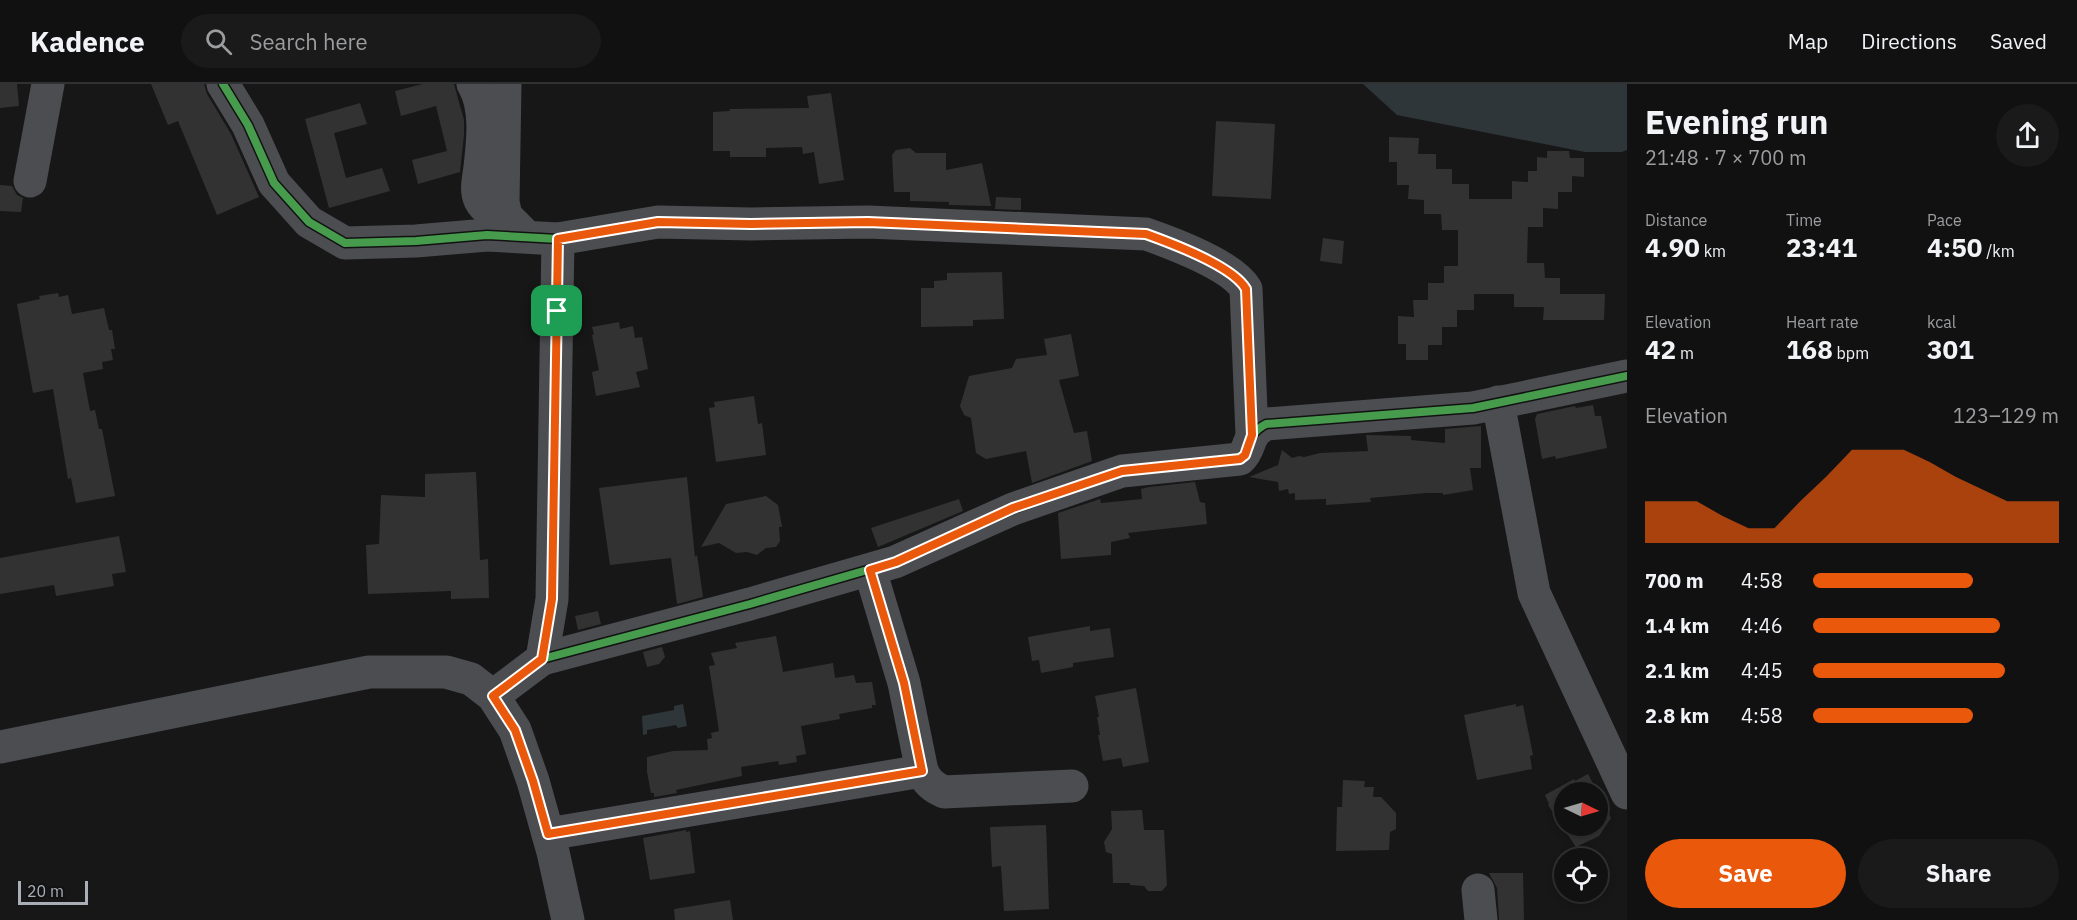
<!DOCTYPE html>
<html lang="en">
<head>
<meta charset="utf-8">
<style>
	:root { --surface:#111112; --page:#1a1a1b; --text:#f1f3f6; --muted:#9c9d9f; --line:#303132; --accent:#ea580c }
	body { margin:0; font-family:"IBM Plex Sans",sans-serif; background:var(--page); color:var(--text); height:100vh; display:flex; flex-direction:column; font-size:22px; white-space:nowrap }
	* { box-sizing:border-box; margin:0 }
	p { font-size:20px; color:var(--muted) }
	.icon { flex:none; width:33px; height:33px; fill:none; stroke:currentColor; stroke-width:2; stroke-linecap:round; stroke-linejoin:round }
	.map { position:relative; flex:1; overflow:hidden }
	.details { display:flex; flex-direction:column; background:var(--surface); width:450px }
	.details>* { flex:none }
	.needle { width:39px; rotate:95deg }
	.tools { position:absolute; left:1554px; top:698px; display:grid; gap:12px }
	.tools a { display:grid; place-items:center; width:54px; height:54px; border-radius:50%; background:var(--surface); box-shadow:0 3px 9px #0003,0 0 0 2px var(--line); font-size:30px }
	.scale { position:absolute; left:18px; bottom:15px; width:70px; box-sizing:border-box; padding-left:6px; border:3px solid #aaafb7; border-top:0; font-size:16px; line-height:21px; white-space:nowrap; color:#aaafb7; -webkit-text-stroke:4px #121213; paint-order:stroke }
	.pin { position:absolute; display:grid; place-items:center; width:51px; height:51px; color:#fff; margin:-26px; border-radius:12px; box-shadow:0 3px 9px #0006 }
	.round { display:grid; place-items:center; flex:none; width:63px; height:63px; border-radius:32px; background:var(--page) }
	.summary { display:flex; align-items:center; justify-content:space-between; height:102px; padding:0 18px }
	h1 { font-size:33px; font-weight:700; line-height:45px }
	.stats { display:grid; grid-template-columns:repeat(3,1fr); gap:9px; height:102px; padding:6px 18px }
	.stats div { display:grid; align-content:center }
	.stats b { font-size:26px; font-weight:700 }
	.stats small { font-size:16px; font-weight:400 }
	.stats p { font-size:16px }
	.chart { height:168px; padding:12px 18px }
	.chart p { display:flex; justify-content:space-between }
	.chart svg { width:100%; height:108px; margin-top:6px; fill:var(--accent); opacity:.7 }
	.button { display:flex; gap:12px; margin-top:auto; padding:12px 18px }
	.button a { flex:1; height:69px; border-radius:36px; background:var(--accent); color:#fff; font-size:24px; font-weight:700; line-height:69px; text-align:center }
	.button a+a { background:var(--page); color:var(--text) }
	ul { padding:0 18px; list-style:none; font-size:20px }
	li { display:grid; grid-template-columns:96px 72px 1fr; align-items:center; height:45px }
	li i { height:15px; border-radius:8px; background:var(--accent) }
	header { display:flex; align-items:center; gap:36px; box-sizing:border-box; height:84px; padding:0 30px; background:var(--surface); border-bottom:2px solid var(--line) }
	header strong { font-size:28px }
	nav { display:flex; gap:33px; margin-inline-start:auto; font-size:21px }
	.search { width:420px; height:54px; background:var(--page); display:flex; align-items:center; gap:15px; box-sizing:border-box; padding:0 21px; border-radius:33px; color:var(--muted); font-size:22px }
	main { display:flex; flex:1; min-height:0 }
	.map>svg:first-child { display:block }
	.water { fill:#2e363a }
	.building { fill:#323233; fill-rule:evenodd }
	.lines { fill:none; stroke-linecap:round; stroke-linejoin:round }
	.minor { stroke:#4c4d50; stroke-width:33 }
	.cycleway-casing { stroke:#121213; stroke-width:11 }
	.cycleway { stroke:#469c4c; stroke-width:8 }
	.route-casing { stroke:#fff; stroke-width:12 }
	.route { stroke:#ea580c; stroke-width:8 }
</style>
</head>
<body>
<header>
<strong>Kadence</strong>
<div class="search"><svg class="icon" aria-label="search" viewBox="0 0 24 24"><circle cx="10" cy="10" r="6"/><path d="M15 15l6 6"/></svg>Search here</div>
<nav><a>Map</a><a>Directions</a><a>Saved</a></nav>
</header>
<main>
<div class="map">
<svg width="1627" height="836" viewBox="0 0 1627 836">
	<rect width="100%" height="100%" fill="#171718"/>
	<!-- water -->
	<g class="water">
		<polygon points="1363,0 1627,0 1627,66 1622,68 1585,68 1397,31"/>
		<polygon points="683,620 687,642 678,644 676,641 647,646 647,650 643,651 642,632 674,626 674,622"/>
	</g>
	<!-- building -->
	<g class="building">
		<polygon points="0,0 17,0 19,22 0,24"/>
		<polygon points="151,0 204,0 207,10 231,50 259,113 217,131 178,37 168,41"/>
		<polygon points="423,0 454,0 464,36 464,51 460,88 418,100 412,76 447,67 436,22 401,32 395,7"/>
		<polygon points="831,9 844,96 819,100 814,68 803,70 802,63 766,64 766,73 730,73 730,67 713,67 713,28 730,27 729,25 809,24 807,12"/>
		<polygon points="360,19 367,40 334,49 346,94 382,84 390,107 329,124 305,35"/>
		<polygon points="1216,37 1275,40 1271,115 1212,112"/>
		<polygon points="1389,53 1419,54 1418,70 1436,70 1436,85 1452,85 1452,100 1469,100 1469,115 1512,115 1512,97 1528,98 1528,87 1537,87 1537,73 1547,74 1547,67 1569,67 1570,74 1584,74 1584,93 1572,92 1572,108 1558,108 1558,125 1543,124 1543,143 1528,143 1527,179 1544,179 1545,194 1560,194 1560,210 1605,210 1604,236 1543,236 1544,223 1514,223 1514,210 1474,210 1474,226 1457,226 1457,243 1442,243 1442,261 1428,261 1428,276 1406,276 1406,260 1398,260 1398,232 1414,233 1413,216 1428,216 1428,199 1444,199 1444,182 1458,182 1458,146 1442,146 1441,130 1424,130 1424,116 1408,115 1409,101 1397,101 1397,78 1389,78"/>
		<polygon points="910,64 916,69 946,69 946,86 982,79 991,122 949,121 949,118 910,117 910,108 894,108 892,71 896,66"/>
		<polygon points="0,101 12,102 17,111 23,114 21,128 0,127"/>
		<polygon points="996,113 1021,114 1021,126 995,125"/>
		<polygon points="1323,154 1344,157 1342,180 1320,177"/>
		<polygon points="1002,188 1004,235 973,236 973,242 921,243 921,204 934,204 934,197 947,196 947,189"/>
		<polygon points="58,209 59,213 68,211 72,230 104,224 109,246 112,246 115,265 111,265 113,276 102,278 103,285 83,289 90,327 95,326 99,345 102,345 115,412 76,419 71,394 68,395 53,305 33,309 17,220 40,215 39,212"/>
		<polygon points="619,238 620,245 633,242 635,254 642,253 648,285 636,288 640,303 596,312 592,288 599,286 592,251 594,250 592,243"/>
		<polygon points="1071,250 1079,292 1059,296 1074,349 1087,347 1092,377 1032,399 1026,367 986,375 976,369 971,334 964,331 960,322 969,292 1012,284 1016,275 1047,271 1044,255"/>
		<polygon points="754,312 758,340 762,339 766,371 716,378 709,324 715,323 714,318"/>
		<polygon points="1593,321 1595,332 1601,332 1607,364 1556,375 1555,372 1542,375 1535,335 1537,330 1575,322 1576,324"/>
		<polygon points="1481,342 1481,384 1470,384 1473,406 1443,411 1443,409 1426,409 1370,414 1371,418 1326,421 1326,415 1295,416 1295,409 1289,410 1288,405 1279,407 1278,398 1249,393 1278,381 1282,366 1292,374 1299,372 1304,373 1320,369 1368,367 1366,351 1369,351 1411,352 1411,356 1445,359 1445,345"/>
		<polygon points="476,388 480,476 488,475 489,514 451,515 451,507 368,510 366,461 379,460 381,411 425,413 425,390"/>
		<polygon points="687,393 695,473 697,471 703,513 677,520 671,474 610,481 599,404"/>
		<polygon points="1195,398 1200,418 1205,419 1207,440 1128,449 1130,454 1111,458 1111,471 1061,475 1058,429 1100,415 1101,419 1142,415 1141,405 1149,403"/>
		<polygon points="766,412 778,421 782,443 779,443 780,457 776,463 766,464 757,471 747,468 736,469 719,459 701,463 726,420"/>
		<polygon points="959,415 963,427 878,463 871,444"/>
		<polygon points="119,452 126,488 112,490 114,502 56,512 54,501 0,510 0,474"/>
		<polygon points="598,527 601,540 578,546 575,532"/>
		<polygon points="1090,542 1090,547 1110,544 1114,573 1073,579 1073,583 1041,589 1039,576 1032,577 1028,553"/>
		<polygon points="776,552 783,588 833,579 835,594 854,591 856,599 872,598 876,621 872,621 872,624 839,630 840,635 801,642 806,670 796,672 797,678 779,681 778,677 741,683 742,692 676,706 677,709 654,713 654,709 651,709 647,688 647,673 673,667 708,666 707,655 712,654 711,649 719,647 709,582 715,581 711,569 737,564 735,559"/>
		<polygon points="662,563 665,573 659,580 647,583 643,568"/>
		<polygon points="1136,604 1149,678 1123,683 1121,674 1103,677 1098,651 1100,651 1097,633 1099,633 1095,612"/>
		<polygon points="1516,620 1516,623 1523,621 1533,671 1530,672 1532,685 1477,696 1464,631"/>
		<path d="M1588,690L1611,734L1599,752L1576,763L1548,721L1549,720L1545,711L1574,695L1575,697ZM1564,708H1598V741H1564Z"/>
		<polygon points="1343,696 1365,697 1364,703 1374,703 1373,713 1381,713 1396,729 1396,745 1390,748 1389,766 1336,767 1337,723 1342,723"/>
		<polygon points="1142,726 1144,746 1164,746 1167,801 1162,807 1148,807 1144,802 1130,801 1130,799 1113,799 1112,770 1106,768 1104,758 1112,745 1111,727"/>
		<polygon points="1046,741 1049,825 1004,827 1001,782 992,783 990,743"/>
		<polygon points="686,746 686,748 690,747 695,789 650,796 643,754"/>
		<polygon points="1489,789 1523,789 1524,836 1499,836 1497,804"/>
		<polygon points="730,816 733,836 675,836 674,825"/>
	</g>
	<g class="lines">
		<!-- minor -->
		<g class="minor">
			<polyline points="223,0 248,41 274,99 309,138 345,159 416,157 487,151 558,155 552,515 542,575 493,612"/>
			<path d="M473,0C487,23 483,57 480,83C479,93 475,106 480,116C484,125 497,132 506,132"/>
			<polyline points="505,0 503,118 506,132 526,152"/>
			<polyline points="30,97 48,0"/>
			<path d="M558,155L658,138L751,140L868,138L1146,150C1172,159 1233,182 1246,205L1252,351"/>
			<polyline points="1498,318 1534,509 1627,709"/>
			<path d="M870,486L904,599L922,687C927,698 933,703 944,708L1072,702"/>
			<path d="M542,575L750,520L895,478L1013,425L1122,387L1240,375C1253,363 1245,351 1266,340L1473,324L1627,292"/>
			<polyline points="0,663 369,588 446,588 471,595 493,612 515,646 533,697 553,768 568,836"/>
			<polyline points="548,750 922,687"/>
			<polyline points="1478,806 1481,836"/>
		</g>
		<!-- cycleway casing -->
		<g class="cycleway-casing">
			<g id="cycleway">
				<polyline points="223,0 248,41 274,99 309,138 345,159 416,157 487,151 558,155 552,515 542,575 493,612"/>
				<path d="M542,575L750,520L895,478L1013,425L1122,387L1240,375C1253,363 1245,351 1266,340L1473,324L1627,292"/>
			</g>
		</g>
		<!-- cycleway -->
		<use href="#cycleway" class="cycleway"/>
	</g>
	<g class="lines">
		<!-- route casing -->
		<g class="route-casing">
			<path id="route" d="M658,138L751,140L868,138L1146,150C1171,159 1233,182 1246,205L1252,351L1245,371L1240,375L1122,387L1013,424L896,478L870,486L904,599L922,687L548,750L533,697L515,646L493,612L542,575L552,515L558,155Z"/>
		</g>
		<!-- route -->
		<use href="#route" class="route"/>
	</g>
</svg>
<div class="tools">
<a><svg class="needle" viewBox="-14 -14 28 28"><path d="M0-13l5 13h-10z" fill="#e53935"/><path d="M0 13l5-13h-10z" fill="#9c9d9f"/></svg></a>
<a><svg class="icon" aria-label="locate" viewBox="0 0 24 24"><circle cx="12" cy="12" r="6"/><path d="M12 2v4M12 18v4M2 12h4M18 12h4"/></svg></a>
</div>
<div class="scale">20 m</div>
<div class="pin" style="left:557px;top:227px;background:#1e9e55"><svg class="icon" aria-label="arrive" viewBox="0 0 24 24"><path d="M6 21V4h12l-3 4 3 4H6"/></svg></div>
</div>
<section class="details">
<div class="summary"><div><h1>Evening run</h1><p>21:48 · 7 × 700 m</p></div><a class="round"><svg class="icon" aria-label="share" viewBox="0 0 24 24"><path d="M12 15V3M7 8l5-5 5 5M5 13v7h14v-7"/></svg></a></div>
<div class="stats">
<div><p>Distance</p><b>4.90<small> km</small></b></div>
<div><p>Time</p><b>23:41</b></div>
<div><p>Pace</p><b>4:50<small> /km</small></b></div>
</div>
<div class="stats">
<div><p>Elevation</p><b>42<small> m</small></b></div>
<div><p>Heart rate</p><b>168<small> bpm</small></b></div>
<div><p>kcal</p><b>301</b></div>
</div>
<div class="chart"><p><span>Elevation</span>123–129 m</p>
<svg viewBox="0 0 160 44" preserveAspectRatio="none"><path d="M0 44V27L10 27L20 27L30 33L40 38L50 38L60 27L70 17L80 6L90 6L100 6L110 11L120 17L130 22L140 27L150 27L160 27V44z"/></svg>
</div>
<ul>
<li><b>700 m</b>4:58<i style="width:65%"></i></li>
<li><b>1.4 km</b>4:46<i style="width:76%"></i></li>
<li><b>2.1 km</b>4:45<i style="width:78%"></i></li>
<li><b>2.8 km</b>4:58<i style="width:65%"></i></li>
</ul>
<div class="button"><a>Save</a><a>Share</a></div>
</section>
</main>
</body>
</html>
